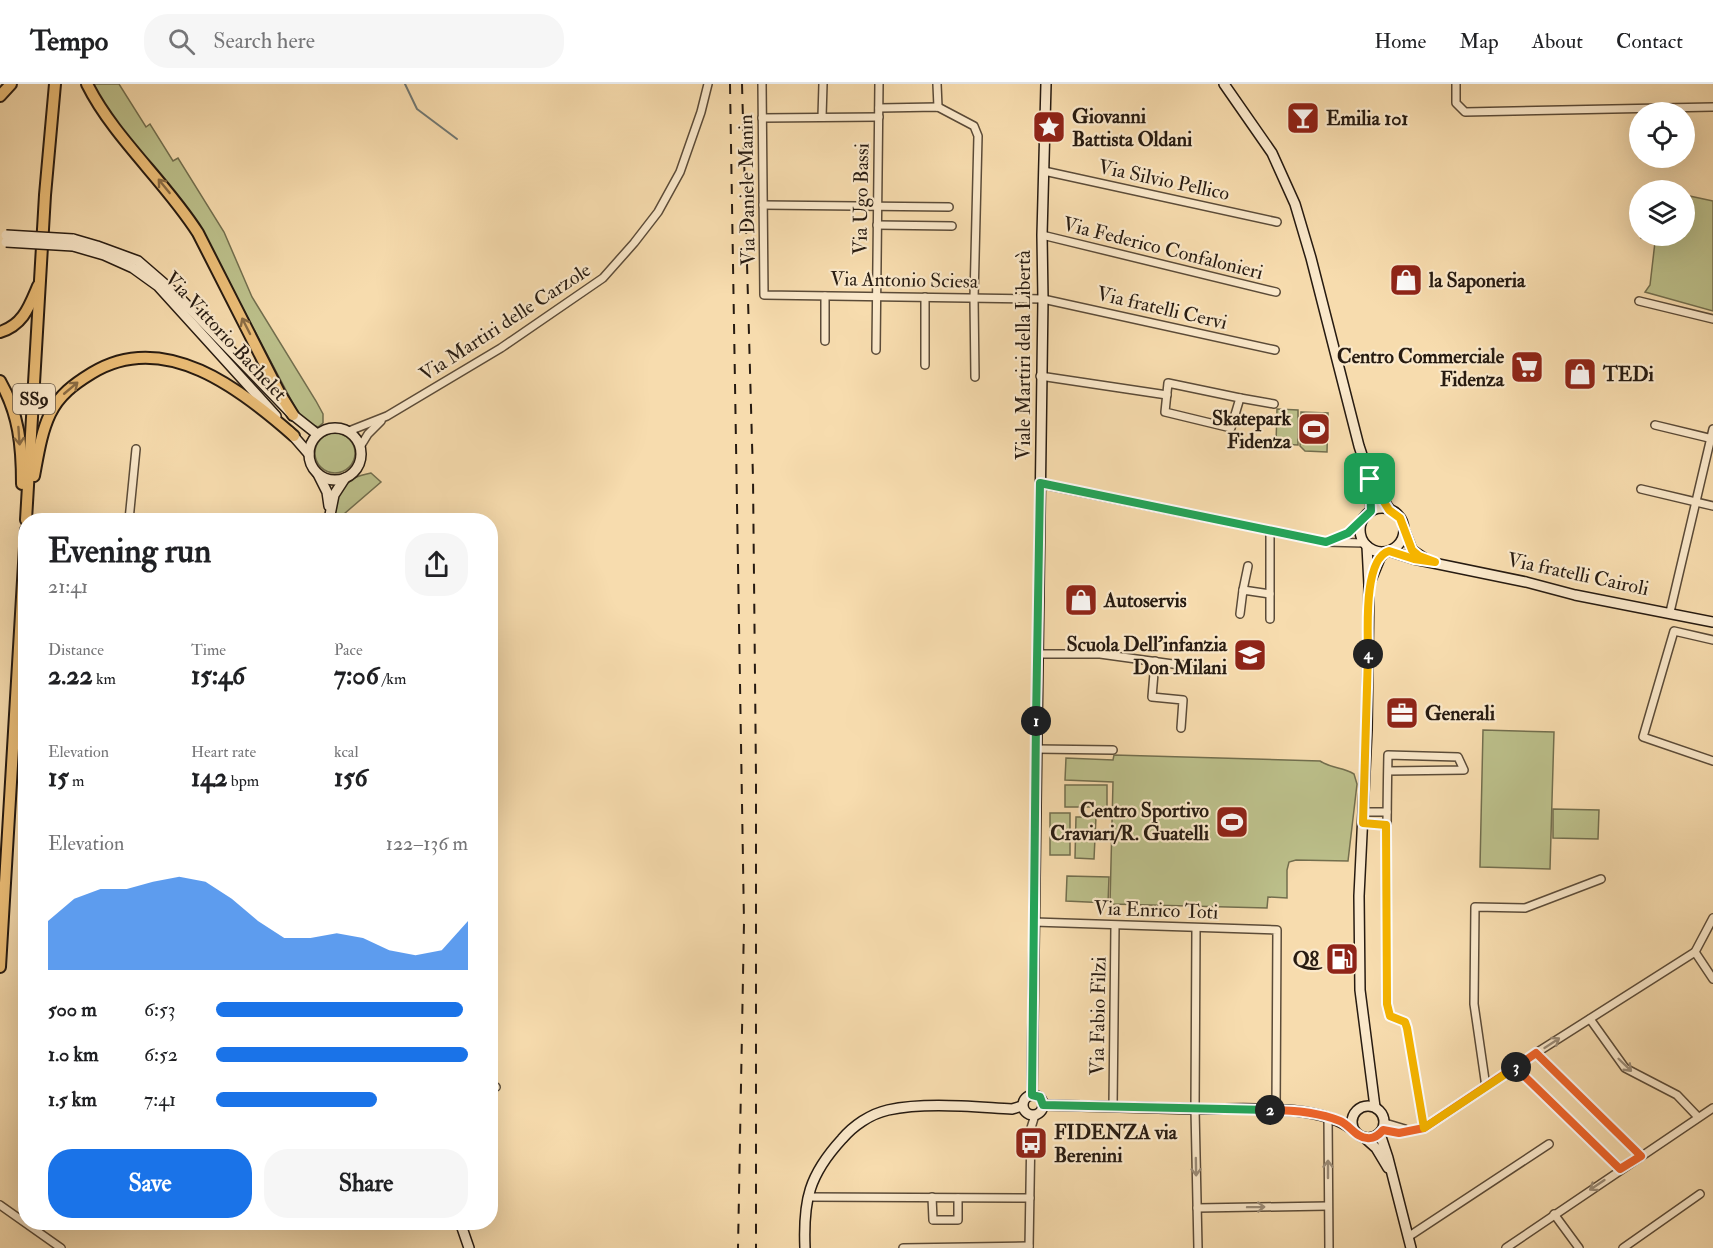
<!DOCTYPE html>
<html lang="en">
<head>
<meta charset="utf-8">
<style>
	:root { --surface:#fff; --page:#f6f6f6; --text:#202124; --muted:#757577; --line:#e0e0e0; --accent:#1a73e8 }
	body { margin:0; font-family:"IM FELL Double Pica",serif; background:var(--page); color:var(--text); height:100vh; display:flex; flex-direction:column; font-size:22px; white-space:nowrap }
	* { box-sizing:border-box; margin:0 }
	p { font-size:20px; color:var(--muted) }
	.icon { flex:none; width:33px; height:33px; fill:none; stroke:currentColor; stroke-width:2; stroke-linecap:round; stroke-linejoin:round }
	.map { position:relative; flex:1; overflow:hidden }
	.details { position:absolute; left:18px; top:429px; width:480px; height:717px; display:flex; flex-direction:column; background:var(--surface); border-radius:24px; box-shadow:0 6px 24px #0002 }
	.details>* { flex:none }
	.controls { position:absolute; left:1629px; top:18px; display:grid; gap:12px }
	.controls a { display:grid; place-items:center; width:66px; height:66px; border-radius:50%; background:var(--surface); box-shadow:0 6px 24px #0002; font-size:30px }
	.pin { position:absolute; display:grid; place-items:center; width:51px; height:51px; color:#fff; margin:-26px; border-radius:12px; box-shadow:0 3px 9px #0006 }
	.km { position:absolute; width:30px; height:30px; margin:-15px; border-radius:50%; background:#222; color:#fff; font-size:16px; line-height:30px; text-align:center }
	.round { display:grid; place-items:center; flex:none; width:63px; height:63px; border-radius:24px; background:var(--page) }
	.head { display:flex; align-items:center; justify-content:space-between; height:102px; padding:0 30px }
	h1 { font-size:33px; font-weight:700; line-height:45px }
	.stats { display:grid; grid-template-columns:repeat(3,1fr); gap:9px; height:102px; padding:6px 30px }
	.stats div { display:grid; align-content:center }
	.stats b { font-size:26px; font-weight:700 }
	.stats small { font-size:16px; font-weight:400 }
	.stats p { font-size:16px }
	.chart { height:168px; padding:12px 30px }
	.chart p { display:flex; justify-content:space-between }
	.chart svg { width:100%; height:108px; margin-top:6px; fill:var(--accent); opacity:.7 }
	.action { display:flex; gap:12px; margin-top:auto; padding:12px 30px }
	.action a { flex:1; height:69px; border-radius:24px; background:var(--accent); color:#fff; font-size:24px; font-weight:700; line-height:69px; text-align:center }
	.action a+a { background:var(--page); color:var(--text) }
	ul { padding:0 30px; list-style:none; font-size:20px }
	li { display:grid; grid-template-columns:96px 72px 1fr; align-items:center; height:45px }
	li i { height:15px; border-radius:8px; background:var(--accent) }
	header { display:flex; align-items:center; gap:36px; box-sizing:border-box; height:84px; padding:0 30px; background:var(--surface); border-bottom:2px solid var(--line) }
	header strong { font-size:28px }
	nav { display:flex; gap:33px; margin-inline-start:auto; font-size:21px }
	.search { width:420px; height:54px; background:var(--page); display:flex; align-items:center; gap:15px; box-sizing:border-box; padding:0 21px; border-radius:24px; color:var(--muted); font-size:22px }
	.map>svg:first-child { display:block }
	.green { fill:#bcc08b; stroke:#726e4e; stroke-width:1.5 }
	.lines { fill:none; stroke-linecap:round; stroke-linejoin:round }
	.stream { stroke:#717974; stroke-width:2 }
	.street-casing { stroke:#5b4b38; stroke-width:10 }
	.secondary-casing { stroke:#271b11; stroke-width:12 }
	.primary-casing { stroke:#271b11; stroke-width:14 }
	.street { stroke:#fae8ca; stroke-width:7 }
	.secondary { stroke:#fae8ca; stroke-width:9 }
	.primary { stroke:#ecbe77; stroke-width:10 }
	.rail { stroke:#271b11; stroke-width:2; stroke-dasharray:10 10; stroke-linecap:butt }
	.secondary-bridge-casing { stroke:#271b11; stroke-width:12; stroke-linecap:butt }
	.secondary-bridge { stroke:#fae8ca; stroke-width:9 }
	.oneway { stroke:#8a6c44 }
	.oneway2 { stroke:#9b8c77 }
	.split-1-casing { stroke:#fff; stroke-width:12 }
	.split-2-casing { stroke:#fff; stroke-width:12 }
	.split-3-casing { stroke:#fff; stroke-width:12 }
	.split-4-casing { stroke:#fff; stroke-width:12 }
	.split-5-casing { stroke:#fff; stroke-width:12 }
	.split-1 { stroke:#22a559; stroke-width:8 }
	.split-2 { stroke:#22a559; stroke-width:8 }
	.split-3 { stroke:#f0652b; stroke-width:8 }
	.split-4 { stroke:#f5b400; stroke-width:8 }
	.split-5 { stroke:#f5b400; stroke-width:8 }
	.labels { text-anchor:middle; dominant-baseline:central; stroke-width:4.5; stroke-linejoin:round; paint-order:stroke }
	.shield { fill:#fae8ca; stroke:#665848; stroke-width:1.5 }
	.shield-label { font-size:18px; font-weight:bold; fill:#271b11 }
	.poi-label { font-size:20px; font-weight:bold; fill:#271b11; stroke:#fae8ca; text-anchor:start }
	.street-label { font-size:20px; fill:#271b11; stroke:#fae8ca }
</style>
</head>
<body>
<header>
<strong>Tempo</strong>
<div class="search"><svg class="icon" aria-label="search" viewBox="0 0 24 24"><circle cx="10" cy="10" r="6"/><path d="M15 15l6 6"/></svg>Search here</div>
<nav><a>Home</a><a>Map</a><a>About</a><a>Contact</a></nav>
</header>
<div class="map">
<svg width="1713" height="1164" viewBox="0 0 1713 1164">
	<rect width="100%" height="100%" fill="#f7dcae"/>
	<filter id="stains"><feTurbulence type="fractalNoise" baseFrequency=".00333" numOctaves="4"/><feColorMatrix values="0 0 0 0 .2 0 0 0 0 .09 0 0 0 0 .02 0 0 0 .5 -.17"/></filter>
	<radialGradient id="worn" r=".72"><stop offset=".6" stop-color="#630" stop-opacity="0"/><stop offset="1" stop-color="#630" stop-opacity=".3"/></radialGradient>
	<!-- green -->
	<g class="green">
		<polygon points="93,0 119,0 146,43 150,40 173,77 178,74 224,148 252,213 316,317 323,330 323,339 318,343 305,338 297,327 204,151 183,118 105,24"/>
		<polygon points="1685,111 1713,117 1713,227 1645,208 1650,201 1655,158 1641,154 1641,152 1684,152"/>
		<polygon points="1277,325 1298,326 1298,361 1276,360"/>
		<polygon points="1301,328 1328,329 1327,368 1305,367 1300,362"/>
		<circle cx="335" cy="369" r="20"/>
		<path d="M371,389L381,398L337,436H334C337,408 339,395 371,389Z"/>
		<polygon points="1483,646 1554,648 1550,785 1480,783"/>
		<path d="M1114,671L1320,677C1333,685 1342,683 1354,690L1357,700L1348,777L1296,776L1289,778L1287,786V814L1268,813L1267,824L1110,820L1113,698L1065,696L1066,674L1113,676Z"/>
		<rect x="1065" y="701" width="42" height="22"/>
		<polygon points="1553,725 1599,726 1598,755 1553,754"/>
		<rect x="1050" y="729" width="20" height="42"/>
		<polygon points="1076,733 1096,733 1094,775 1075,774"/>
		<polygon points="1067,792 1109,793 1108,819 1066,817"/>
	</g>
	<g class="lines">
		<!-- stream -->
		<polyline class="stream" points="405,0 417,25 457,55"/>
		<!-- street casing -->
		<g class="street-casing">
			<g id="street">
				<polyline points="762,0 764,211 1043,215 1275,266"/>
				<polyline points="937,0 938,23"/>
				<polyline points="1456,0 1456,19 1465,28 1713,23"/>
				<polyline points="879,24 938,23 974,42 978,52 974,214 975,293"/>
				<polyline points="822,33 823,0"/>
				<polyline points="762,34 879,33"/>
				<polyline points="1044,87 1277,138"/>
				<polyline points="763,121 949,123"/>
				<polyline points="877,141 952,142"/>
				<polyline points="1042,151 1276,208"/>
				<polyline points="825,212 825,257"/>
				<polyline points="1639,217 1713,235"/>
				<polyline points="876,266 879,0"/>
				<polyline points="925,281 925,213"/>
				<polyline points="1040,292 1167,311"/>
				<polygon points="1168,299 1240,314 1231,344 1165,328"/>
				<polyline points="1240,314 1274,320"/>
				<polyline points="1655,341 1713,355"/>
				<polyline points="349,347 387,332 501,264 603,194 634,159 658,128 680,88 701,28 708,0"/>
				<polyline points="360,363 368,350 381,337"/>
				<polyline points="1040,400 1326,458 1364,459"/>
				<polyline points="1641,405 1713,422"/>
				<polyline points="129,436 136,365"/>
				<polyline points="1331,456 1348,449 1362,437"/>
				<polyline points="1243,506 1248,482"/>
				<polyline points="1670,528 1713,345"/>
				<polyline points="1240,530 1243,506 1270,510"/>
				<polyline points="1270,535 1270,446"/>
				<polyline points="1713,556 1674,547 1643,653 1713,677"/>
				<polyline points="1037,570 1100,570 1209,585"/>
				<polyline points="1155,577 1152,613 1183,616 1181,644"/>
				<polyline points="1036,665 1113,666"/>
				<path d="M1388,687L1464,686L1458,673L1388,671C1386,754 1387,837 1387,920L1390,932L1405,938L1407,944L1424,1044"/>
				<polyline points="1363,728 1387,728"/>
				<polyline points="1363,739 1386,741"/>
				<polyline points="1034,838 1277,846 1276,1026"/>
				<polyline points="1196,845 1195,1025 1198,1164"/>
				<polyline points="1695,868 1713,895"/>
				<polyline points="1590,935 1625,984 1677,1011 1698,1033"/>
				<polyline points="1536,969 1641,1072"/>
				<polyline points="1515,983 1621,1085"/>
				<polyline points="1486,1003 1474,920 1475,823 1525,824 1601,795"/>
				<polyline points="490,1005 496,1003"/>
				<polyline points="1113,1022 1115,842"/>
				<polyline points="1328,1033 1329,1164"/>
				<polyline points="1385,1039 1405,1045"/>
				<path d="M1383,1046C1403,1053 1422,1045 1439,1034L1536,969L1695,868L1713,834"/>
				<polyline points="808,1113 1030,1114"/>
				<polyline points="932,1113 933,1136 958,1136 958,1114"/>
				<polyline points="0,1121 61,1164"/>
				<polyline points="1197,1124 1328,1122"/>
				<polyline points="1554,1130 1579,1164"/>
				<polyline points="1408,1153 1549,1060"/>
				<polyline points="903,1164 1029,1162"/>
				<polyline points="1029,1164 1031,1044 1035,1031"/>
				<polyline points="1506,1164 1713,1024"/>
				<polyline points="1623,1164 1700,1110"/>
			</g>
		</g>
		<!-- secondary casing -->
		<g class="secondary-casing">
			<g id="secondary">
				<polyline points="1224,0 1272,69 1295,120 1311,174 1359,362 1370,395 1390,426"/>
				<polyline points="73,155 97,162 138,177 175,209 293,331 317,350"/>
				<polyline points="73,162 104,171 133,184 158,202 276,332"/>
				<circle cx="335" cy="370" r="26"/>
				<polyline points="289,347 309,370"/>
				<polyline points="318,390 327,408 329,422"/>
				<polyline points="1370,397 1371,427"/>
				<circle cx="1382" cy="446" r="22"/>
				<polyline points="329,436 334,411 345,394"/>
				<polyline points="1405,448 1412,466 1424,474"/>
				<polyline points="1367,462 1369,501 1367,646 1359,812 1360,906 1375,1023"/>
				<polyline points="1389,467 1414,475 1526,498 1575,511 1713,538"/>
				<polyline points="1371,496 1380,474 1385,468"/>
				<circle cx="1033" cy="1021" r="10"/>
				<polyline points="1032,1011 1043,215 1042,151 1046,0"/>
				<path d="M1043,1021C1094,1022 1145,1024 1196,1025C1239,1026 1318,1018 1353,1046"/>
				<circle cx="1368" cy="1038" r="16"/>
				<polyline points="1380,1050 1388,1074 1411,1164"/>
				<polyline points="1366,1055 1376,1064 1388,1084"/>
				<polyline points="460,1138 469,1164"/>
				<path d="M805,1164C803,1116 809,1091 842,1055C853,1042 870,1030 888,1026C926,1018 973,1023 1012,1025L1022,1022"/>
			</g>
		</g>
		<!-- primary casing -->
		<g class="primary-casing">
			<g id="primary">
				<path d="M87,0C114,54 165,97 198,149L280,310L293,331"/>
				<polyline points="0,12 11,0"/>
				<path d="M0,248C23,241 29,223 38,202"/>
				<path d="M0,297C19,330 22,362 22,400"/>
				<path d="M34,392C38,371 41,349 50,330C59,311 74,300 92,289C164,245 241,305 294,352"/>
				<polyline points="26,436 45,111 55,0"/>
				<polyline points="0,883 26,446"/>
			</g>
		</g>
		<!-- street -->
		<use href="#street" class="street"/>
		<!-- secondary -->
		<use href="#secondary" class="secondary"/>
		<!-- primary -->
		<use href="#primary" class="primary"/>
		<!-- rail -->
		<g class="rail">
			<polyline points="730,0 744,838 738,1164"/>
			<polyline points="742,0 753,394 756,692 756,1164"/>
		</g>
		<!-- secondary-bridge casing -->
		<g class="secondary-bridge-casing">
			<g id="secondary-bridge">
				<polyline points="6,151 73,155"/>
				<polyline points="6,158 73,162"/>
			</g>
		</g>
		<!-- secondary-bridge -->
		<use href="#secondary-bridge" class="secondary-bridge"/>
	</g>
	<!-- one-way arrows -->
	<defs><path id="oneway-shaft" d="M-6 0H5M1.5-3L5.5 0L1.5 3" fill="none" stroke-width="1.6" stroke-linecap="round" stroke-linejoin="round" transform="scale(1.5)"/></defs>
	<g class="oneway">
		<use href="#oneway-shaft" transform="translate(164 102) rotate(-129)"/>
		<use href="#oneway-shaft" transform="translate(246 242) rotate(-117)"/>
		<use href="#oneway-shaft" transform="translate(71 304) rotate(-40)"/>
		<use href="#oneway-shaft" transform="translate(19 352) rotate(86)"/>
	</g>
	<g class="oneway2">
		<use href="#oneway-shaft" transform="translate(1552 959) rotate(-33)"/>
		<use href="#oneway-shaft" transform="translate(1625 981) rotate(44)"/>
		<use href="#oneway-shaft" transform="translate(1196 1083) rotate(89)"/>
		<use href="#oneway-shaft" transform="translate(1328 1085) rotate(-90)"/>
		<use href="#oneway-shaft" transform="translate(1597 1101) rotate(146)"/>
		<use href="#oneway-shaft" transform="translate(1256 1123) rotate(-1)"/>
	</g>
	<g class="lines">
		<!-- split-1 casing -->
		<g class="split-1-casing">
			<polyline id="split-1" points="1036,637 1040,399 1326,458 1348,449 1371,427 1370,395"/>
		</g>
		<!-- split-2 casing -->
		<g class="split-2-casing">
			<polyline id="split-2" points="1036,637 1032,1011 1040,1013 1043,1021 1270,1026"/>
		</g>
		<!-- split-3 casing -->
		<g class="split-3-casing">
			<path id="split-3" d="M1270,1026C1293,1026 1318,1028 1340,1037C1350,1041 1356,1054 1367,1054C1374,1055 1379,1051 1383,1046L1399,1049L1424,1044L1515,983L1620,1085L1641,1072L1536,969L1516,983"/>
		</g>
		<!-- split-4 casing -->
		<g class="split-4-casing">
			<polyline id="split-4" points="1368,570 1363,739 1386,741 1387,920 1390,932 1405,938 1407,944 1424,1044 1516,983"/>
		</g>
		<!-- split-5 casing -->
		<g class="split-5-casing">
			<path id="split-5" d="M1368,570C1368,548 1363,475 1389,467L1414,475L1435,478L1419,472L1412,466L1400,434L1389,426L1370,395"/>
		</g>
		<!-- split-1 -->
		<use href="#split-1" class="split-1"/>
		<!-- split-2 -->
		<use href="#split-2" class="split-2"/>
		<!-- split-3 -->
		<use href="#split-3" class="split-3"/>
		<!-- split-4 -->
		<use href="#split-4" class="split-4"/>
		<!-- split-5 -->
		<use href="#split-5" class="split-5"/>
	</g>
	<!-- icons -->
	<defs>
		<g id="bar-square" transform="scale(1.725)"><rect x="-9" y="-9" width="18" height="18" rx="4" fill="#8f2418" stroke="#fae8ca"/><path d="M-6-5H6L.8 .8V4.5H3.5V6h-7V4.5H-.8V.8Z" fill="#fff"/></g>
		<g id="sight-square" transform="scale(1.725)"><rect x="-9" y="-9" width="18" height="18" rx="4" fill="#8f2418" stroke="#fae8ca"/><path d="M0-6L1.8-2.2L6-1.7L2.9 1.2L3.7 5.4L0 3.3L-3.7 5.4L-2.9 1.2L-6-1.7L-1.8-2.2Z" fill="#fff"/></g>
		<g id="shop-square" transform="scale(1.725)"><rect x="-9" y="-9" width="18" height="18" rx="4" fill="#8f2418" stroke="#fae8ca"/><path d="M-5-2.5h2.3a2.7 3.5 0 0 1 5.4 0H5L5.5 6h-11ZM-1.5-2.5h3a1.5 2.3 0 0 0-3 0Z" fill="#fff"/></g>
		<g id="supermarket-square" transform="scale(1.725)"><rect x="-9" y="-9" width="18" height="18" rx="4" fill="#8f2418" stroke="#fae8ca"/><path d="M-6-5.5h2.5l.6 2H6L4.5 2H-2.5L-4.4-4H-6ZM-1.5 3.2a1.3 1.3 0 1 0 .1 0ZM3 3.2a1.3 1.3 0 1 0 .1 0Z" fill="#fff"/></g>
		<g id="stadium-square" transform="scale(1.725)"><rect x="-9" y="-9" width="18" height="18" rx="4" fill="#8f2418" stroke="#fae8ca"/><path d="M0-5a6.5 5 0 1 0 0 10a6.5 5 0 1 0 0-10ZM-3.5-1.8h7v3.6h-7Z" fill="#fff"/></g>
		<g id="school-square" transform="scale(1.725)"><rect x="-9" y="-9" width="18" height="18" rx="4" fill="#8f2418" stroke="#fae8ca"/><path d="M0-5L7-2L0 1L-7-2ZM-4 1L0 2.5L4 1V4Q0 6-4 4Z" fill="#fff"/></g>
		<g id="office-square" transform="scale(1.725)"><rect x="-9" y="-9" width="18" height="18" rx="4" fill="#8f2418" stroke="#fae8ca"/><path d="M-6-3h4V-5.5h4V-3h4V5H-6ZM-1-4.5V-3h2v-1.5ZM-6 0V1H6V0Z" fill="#fff"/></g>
		<g id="fuel-square" transform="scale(1.725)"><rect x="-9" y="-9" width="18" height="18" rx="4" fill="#8f2418" stroke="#fae8ca"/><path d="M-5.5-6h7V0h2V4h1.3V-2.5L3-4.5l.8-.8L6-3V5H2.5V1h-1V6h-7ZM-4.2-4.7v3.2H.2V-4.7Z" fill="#fff"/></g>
		<g id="bus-square" transform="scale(1.725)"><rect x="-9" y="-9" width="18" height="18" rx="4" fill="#8f2418" stroke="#fae8ca"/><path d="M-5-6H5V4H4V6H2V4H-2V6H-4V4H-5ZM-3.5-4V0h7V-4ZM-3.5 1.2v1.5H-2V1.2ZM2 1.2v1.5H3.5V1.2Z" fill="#fff"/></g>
	</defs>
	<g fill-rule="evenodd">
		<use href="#bar-square" x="1303" y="34"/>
		<use href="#sight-square" x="1049" y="43"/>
		<use href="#shop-square" x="1406" y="196"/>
		<use href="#supermarket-square" x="1527" y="283"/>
		<use href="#shop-square" x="1580" y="290"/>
		<use href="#stadium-square" x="1314" y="345"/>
		<use href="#shop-square" x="1081" y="516"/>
		<use href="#school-square" x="1250" y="571"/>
		<use href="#office-square" x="1402" y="629"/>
		<use href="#stadium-square" x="1232" y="738"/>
		<use href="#fuel-square" x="1342" y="875"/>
		<use href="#bus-square" x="1031" y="1059"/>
	</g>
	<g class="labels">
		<!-- shield labels -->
		<rect class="shield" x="13" y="300" width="42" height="30" rx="4.5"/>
		<g class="shield-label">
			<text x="34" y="315">SS9</text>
		</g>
		<!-- poi labels -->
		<g class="poi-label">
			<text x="1072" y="32">Giovanni<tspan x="1072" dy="23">Battista Oldani</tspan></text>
			<text x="1326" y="34">Emilia 101</text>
			<text x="1429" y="196">la Saponeria</text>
			<text x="1504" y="272" text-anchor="end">Centro Commerciale<tspan x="1504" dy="23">Fidenza</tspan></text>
			<text x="1603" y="290">TEDi</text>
			<text x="1291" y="334" text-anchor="end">Skatepark<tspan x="1291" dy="23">Fidenza</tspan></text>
			<text x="1104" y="516">Autoservis</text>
			<text x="1227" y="560" text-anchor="end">Scuola Dell'infanzia<tspan x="1227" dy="23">Don Milani</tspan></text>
			<text x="1425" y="629">Generali</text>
			<text x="1209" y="726" text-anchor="end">Centro Sportivo<tspan x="1209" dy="23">Craviari/R. Guatelli</tspan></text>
			<text x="1319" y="875" text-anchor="end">Q8</text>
			<text x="1054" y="1048">FIDENZA via<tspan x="1054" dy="23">Berenini</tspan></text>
		</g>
		<!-- street labels -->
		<g class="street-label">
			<text transform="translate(1164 96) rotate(12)">Via Silvio Pellico</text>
			<text transform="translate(747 106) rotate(-91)">Via Daniele Manin</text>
			<text transform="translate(861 115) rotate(-89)">Via Ugo Bassi</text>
			<text transform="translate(1163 164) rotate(14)">Via Federico Confalonieri</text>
			<text transform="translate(904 196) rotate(1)">Via Antonio Sciesa</text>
			<text transform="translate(1162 224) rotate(13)">Via fratelli Cervi</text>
			<text transform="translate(505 238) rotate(-33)">Via Martiri delle Carzole</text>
			<text transform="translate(226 252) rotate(47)">Via Vittorio Bachelet</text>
			<text transform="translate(1023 271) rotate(-90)">Viale Martiri della Libertà</text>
			<text transform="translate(1578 490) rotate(12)">Via fratelli Cairoli</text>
			<text transform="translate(1156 826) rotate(2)">Via Enrico Toti</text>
			<text transform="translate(1098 932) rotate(-89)">Via Fabio Filzi</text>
		</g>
	</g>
	<rect width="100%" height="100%" filter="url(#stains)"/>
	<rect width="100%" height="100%" fill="url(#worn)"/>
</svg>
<div class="controls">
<a><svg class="icon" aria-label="locate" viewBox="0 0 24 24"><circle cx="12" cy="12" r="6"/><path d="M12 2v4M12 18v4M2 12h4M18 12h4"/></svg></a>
<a><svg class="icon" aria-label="layers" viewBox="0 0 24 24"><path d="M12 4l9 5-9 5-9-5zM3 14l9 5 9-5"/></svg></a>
</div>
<div class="pin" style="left:1370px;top:395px;background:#1e9e55"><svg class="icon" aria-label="arrive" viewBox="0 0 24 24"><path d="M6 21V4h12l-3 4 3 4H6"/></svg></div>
<b class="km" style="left:1036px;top:637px">1</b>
<b class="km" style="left:1270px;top:1026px">2</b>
<b class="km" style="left:1516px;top:983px">3</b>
<b class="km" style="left:1368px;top:570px">4</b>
<section class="details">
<div class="head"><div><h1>Evening run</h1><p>21:41</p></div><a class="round"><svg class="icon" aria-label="share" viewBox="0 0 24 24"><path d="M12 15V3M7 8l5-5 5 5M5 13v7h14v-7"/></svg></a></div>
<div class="stats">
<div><p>Distance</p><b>2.22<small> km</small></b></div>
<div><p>Time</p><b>15:46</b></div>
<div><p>Pace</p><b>7:06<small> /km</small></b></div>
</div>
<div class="stats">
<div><p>Elevation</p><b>15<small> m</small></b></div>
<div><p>Heart rate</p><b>142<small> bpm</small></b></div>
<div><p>kcal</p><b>156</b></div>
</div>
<div class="chart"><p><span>Elevation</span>122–136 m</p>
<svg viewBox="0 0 160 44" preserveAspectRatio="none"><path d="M0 44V24L10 15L20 11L30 11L40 8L50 6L60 8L70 15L80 24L90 31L100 31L110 29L120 31L130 36L140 38L150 36L160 24V44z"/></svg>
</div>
<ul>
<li><b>500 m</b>6:53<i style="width:98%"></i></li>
<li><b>1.0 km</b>6:52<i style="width:100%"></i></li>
<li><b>1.5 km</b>7:41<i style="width:64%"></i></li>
</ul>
<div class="action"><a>Save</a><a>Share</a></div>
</section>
</div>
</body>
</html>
